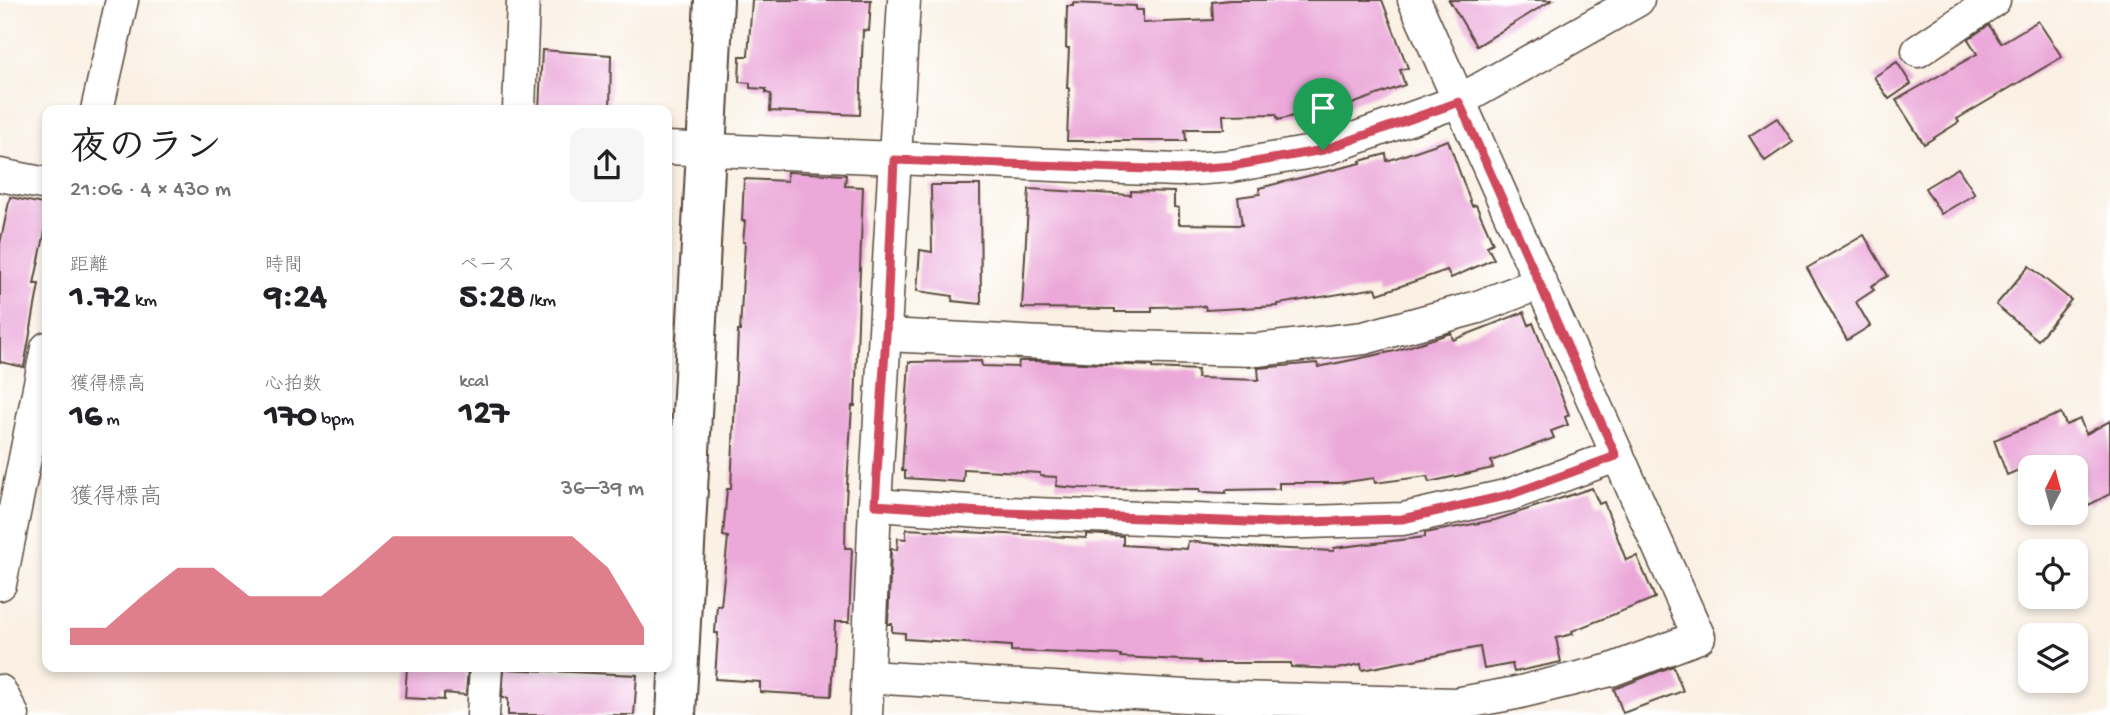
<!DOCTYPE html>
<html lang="ja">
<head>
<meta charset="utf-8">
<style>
	:root { --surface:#fff; --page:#f6f6f6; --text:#202124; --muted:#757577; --accent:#d1495b }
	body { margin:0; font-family:"Gochi Hand","Klee One",sans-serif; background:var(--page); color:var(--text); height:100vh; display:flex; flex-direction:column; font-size:26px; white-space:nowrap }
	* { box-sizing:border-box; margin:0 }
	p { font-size:23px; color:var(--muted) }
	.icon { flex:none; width:38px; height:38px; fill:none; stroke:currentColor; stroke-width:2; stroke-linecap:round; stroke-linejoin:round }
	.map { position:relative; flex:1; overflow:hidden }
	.side { position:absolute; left:42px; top:105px; width:630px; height:567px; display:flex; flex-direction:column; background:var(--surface); border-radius:14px; box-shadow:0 4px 10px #0003 }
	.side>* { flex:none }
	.needle { width:46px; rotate:6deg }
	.fabs { position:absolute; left:2018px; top:455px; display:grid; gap:14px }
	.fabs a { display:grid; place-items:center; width:70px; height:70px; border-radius:14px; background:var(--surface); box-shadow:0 4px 10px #0003; font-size:35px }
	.pin { position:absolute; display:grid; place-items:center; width:60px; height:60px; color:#fff; margin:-72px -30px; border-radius:50% 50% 50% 0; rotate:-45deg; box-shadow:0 0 7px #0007 }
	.pin .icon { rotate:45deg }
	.round { display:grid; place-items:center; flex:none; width:74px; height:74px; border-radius:14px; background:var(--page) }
	.summary { display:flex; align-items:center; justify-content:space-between; height:119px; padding:0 28px }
	h1 { font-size:38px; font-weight:800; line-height:52px }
	.stats { display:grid; grid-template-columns:repeat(3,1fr); gap:10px; height:119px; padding:7px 28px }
	.stats div { display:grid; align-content:center }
	.stats b { font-size:35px; font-weight:800 }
	.stats small { font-size:19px; font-weight:400 }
	.stats p { font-size:19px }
	.chart { height:196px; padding:14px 28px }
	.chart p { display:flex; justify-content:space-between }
	.chart svg { width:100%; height:126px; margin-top:7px; fill:var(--accent); opacity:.7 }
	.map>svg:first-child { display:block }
	.building { fill:#eba8d9 }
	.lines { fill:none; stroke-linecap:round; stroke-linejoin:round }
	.minor-casing { stroke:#58483c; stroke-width:35 }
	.tertiary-casing { stroke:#58483c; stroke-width:42 }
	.minor { stroke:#fff; stroke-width:32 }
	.tertiary { stroke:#fff; stroke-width:38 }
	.route-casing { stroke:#fff; stroke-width:14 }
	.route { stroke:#d1495b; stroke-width:9 }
</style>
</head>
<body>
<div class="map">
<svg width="2110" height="715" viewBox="0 0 2110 715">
	<rect width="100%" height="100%" fill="#fff"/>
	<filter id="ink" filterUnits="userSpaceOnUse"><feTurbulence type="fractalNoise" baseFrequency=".0143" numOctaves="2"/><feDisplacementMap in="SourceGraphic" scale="14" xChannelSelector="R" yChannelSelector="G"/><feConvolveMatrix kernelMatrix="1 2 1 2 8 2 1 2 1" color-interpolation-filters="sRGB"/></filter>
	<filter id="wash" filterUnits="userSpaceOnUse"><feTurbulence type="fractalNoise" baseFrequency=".00686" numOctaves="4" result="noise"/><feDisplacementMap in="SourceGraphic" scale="28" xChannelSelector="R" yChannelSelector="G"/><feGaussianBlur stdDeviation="1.57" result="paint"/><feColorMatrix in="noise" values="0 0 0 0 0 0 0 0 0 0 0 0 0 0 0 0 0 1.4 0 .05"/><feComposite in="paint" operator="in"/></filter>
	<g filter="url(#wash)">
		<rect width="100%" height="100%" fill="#faf0e3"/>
		<g id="blocks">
			<!-- building -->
			<g class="building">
				<polygon points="752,0 871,0 869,31 863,30 860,115 770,111 771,94 766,93 766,89 750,88 750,83 739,82 740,56 748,56"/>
				<polygon points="1230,0 1382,0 1408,68 1400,70 1405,85 1344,107 1343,103 1278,120 1276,114 1223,115 1224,129 1185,129 1186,141 1067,141 1069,88 1067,88 1069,48 1066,48 1067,6 1073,6 1073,3 1136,6 1136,10 1143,10 1143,23 1213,20 1212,2"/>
				<polygon points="1449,0 1552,0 1477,46"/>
				<polygon points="2038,21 2062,57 1957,119 1959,122 1924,144 1896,100 1977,54 1968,39 1989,25 2001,43"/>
				<polygon points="542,50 611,55 610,110 539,110"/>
				<polygon points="1897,62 1911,84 1889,99 1874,77"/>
				<polygon points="1777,118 1793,142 1765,161 1749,136"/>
				<polygon points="1448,140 1472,206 1476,205 1493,243 1487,246 1494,259 1451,278 1447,270 1378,294 1376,288 1278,304 1278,306 1206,310 1205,306 1152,307 1152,312 1115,312 1115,309 1022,308 1029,189 1131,195 1131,191 1174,192 1174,207 1179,208 1179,224 1242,225 1238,197 1260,194 1259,188 1361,163 1360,161 1386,154 1387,161"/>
				<polygon points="1958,168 1975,194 1941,214 1925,188"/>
				<polygon points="787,172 846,175 845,186 863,187 855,406 852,406 846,501 845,548 852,548 849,622 835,622 831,696 760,692 760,682 715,679 718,633 715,633 717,605 721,606 728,537 723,536 727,489 731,489 738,331 740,331 745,242 743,242 745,221 742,221 744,179 787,181"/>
				<polygon points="931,185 980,185 981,304 952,301 953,296 917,291 920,250 932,252"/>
				<polygon points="10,197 47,205 47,222 34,284 39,284 24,367 0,362 0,244"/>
				<polygon points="1864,235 1888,276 1871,286 1874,290 1856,302 1870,326 1847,340 1807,268"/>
				<polygon points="2029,266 2071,300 2038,340 1996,305"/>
				<polygon points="1524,312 1529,325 1533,323 1569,415 1565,417 1568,425 1551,431 1554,438 1491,461 1493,468 1429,482 1427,476 1375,483 1374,478 1339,483 1279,483 1279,489 1226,490 1226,493 1200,492 1200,489 1077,488 1056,486 1057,477 1040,476 1040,473 964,469 963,482 905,478 905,471 902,471 909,362 981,361 982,366 1018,367 1019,361 1036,361 1152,366 1152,368 1198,370 1197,378 1259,380 1258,368 1317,363 1318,367 1395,351 1451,333 1453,340"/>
				<polygon points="2061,413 2066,425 2080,419 2086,434 2110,421 2110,494 2089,505 2076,478 2076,467 2050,467 2045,459 2007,475 1994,440"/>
				<polygon points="1592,488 1599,504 1604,502 1626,560 1637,556 1655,598 1572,631 1573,634 1556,638 1561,662 1514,672 1512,664 1484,669 1480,647 1362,670 1361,664 1337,669 1291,667 1291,663 1199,663 1200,661 1121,657 1121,655 1011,651 1011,646 905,639 905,633 892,632 892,624 888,624 891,549 897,550 898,538 906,539 906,529 1086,538 1086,534 1123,536 1123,545 1187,549 1188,541 1243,547 1334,551 1334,548 1425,537 1425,533 1495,520"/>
				<polygon points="1673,666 1683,691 1623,713 1614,689"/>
				<polygon points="407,667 468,668 466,695 444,693 444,700 405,698"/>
				<polygon points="504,669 637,675 634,715 508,715 508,698 502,698"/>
			</g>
		</g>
	</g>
	<g filter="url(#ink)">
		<use href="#blocks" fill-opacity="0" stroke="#58483c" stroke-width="2"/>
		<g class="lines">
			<!-- minor casing -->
			<g class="minor-casing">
				<g id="minor">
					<polyline points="1918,51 1994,0"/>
					<polyline points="97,110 122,0"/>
					<polyline points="519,110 523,0"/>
					<polyline points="667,148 1124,168 1178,170 1232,166 1323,150 1459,101 1638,0"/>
					<polyline points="0,175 47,184"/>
					<polyline points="886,335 1124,347 1257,350 1364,338 1478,307 1540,283"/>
					<polyline points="875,505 982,512 1276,523 1403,519 1509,495 1616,456"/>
					<polyline points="0,584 47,348"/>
					<polyline points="868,677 1202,697 1455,704 1516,693 1611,670 1699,637 1414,0"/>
					<polyline points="0,691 13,715"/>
					<polyline points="483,715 486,667"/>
					<polyline points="866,715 875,505 904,0"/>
				</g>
			</g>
			<!-- tertiary casing -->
			<g class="tertiary-casing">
				<polyline id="tertiary" points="676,715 714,0"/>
			</g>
			<!-- minor -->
			<use href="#minor" class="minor"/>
			<!-- tertiary -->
			<use href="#tertiary" class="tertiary"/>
		</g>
	</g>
	<g class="lines" filter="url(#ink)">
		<!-- route casing -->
		<g class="route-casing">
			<polygon id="route" points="1459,102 1616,456 1509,495 1402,519 1276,523 982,512 875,505 886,335 894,160 1178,170 1232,166 1323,150"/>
		</g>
		<!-- route -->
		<use href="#route" class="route"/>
	</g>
</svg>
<div class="fabs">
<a><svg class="needle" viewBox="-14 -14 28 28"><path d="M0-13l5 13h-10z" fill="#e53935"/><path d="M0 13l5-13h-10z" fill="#757577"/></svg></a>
<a><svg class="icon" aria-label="locate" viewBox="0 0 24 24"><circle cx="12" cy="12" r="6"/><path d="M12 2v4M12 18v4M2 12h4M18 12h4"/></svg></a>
<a><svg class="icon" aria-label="layers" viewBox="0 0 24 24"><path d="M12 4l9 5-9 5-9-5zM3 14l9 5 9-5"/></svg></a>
</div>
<div class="pin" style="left:1323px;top:150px;background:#1e9e55"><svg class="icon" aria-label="arrive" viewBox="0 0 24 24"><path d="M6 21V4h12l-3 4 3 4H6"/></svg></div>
<section class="side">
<div class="summary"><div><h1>夜のラン</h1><p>21:06 · 4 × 430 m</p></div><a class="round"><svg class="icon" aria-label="share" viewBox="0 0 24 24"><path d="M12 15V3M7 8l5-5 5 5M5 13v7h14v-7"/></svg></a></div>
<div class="stats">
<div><p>距離</p><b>1.72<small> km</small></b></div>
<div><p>時間</p><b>9:24</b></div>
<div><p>ペース</p><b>5:28<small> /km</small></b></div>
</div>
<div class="stats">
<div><p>獲得標高</p><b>16<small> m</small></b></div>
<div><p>心拍数</p><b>170<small> bpm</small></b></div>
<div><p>kcal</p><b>127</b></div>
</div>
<div class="chart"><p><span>獲得標高</span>36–39 m</p>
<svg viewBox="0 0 160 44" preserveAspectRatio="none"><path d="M0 44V38L10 38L20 27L30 17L40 17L50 27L60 27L70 27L80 17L90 6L100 6L110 6L120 6L130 6L140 6L150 17L160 38V44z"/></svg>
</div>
</section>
</div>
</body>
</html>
